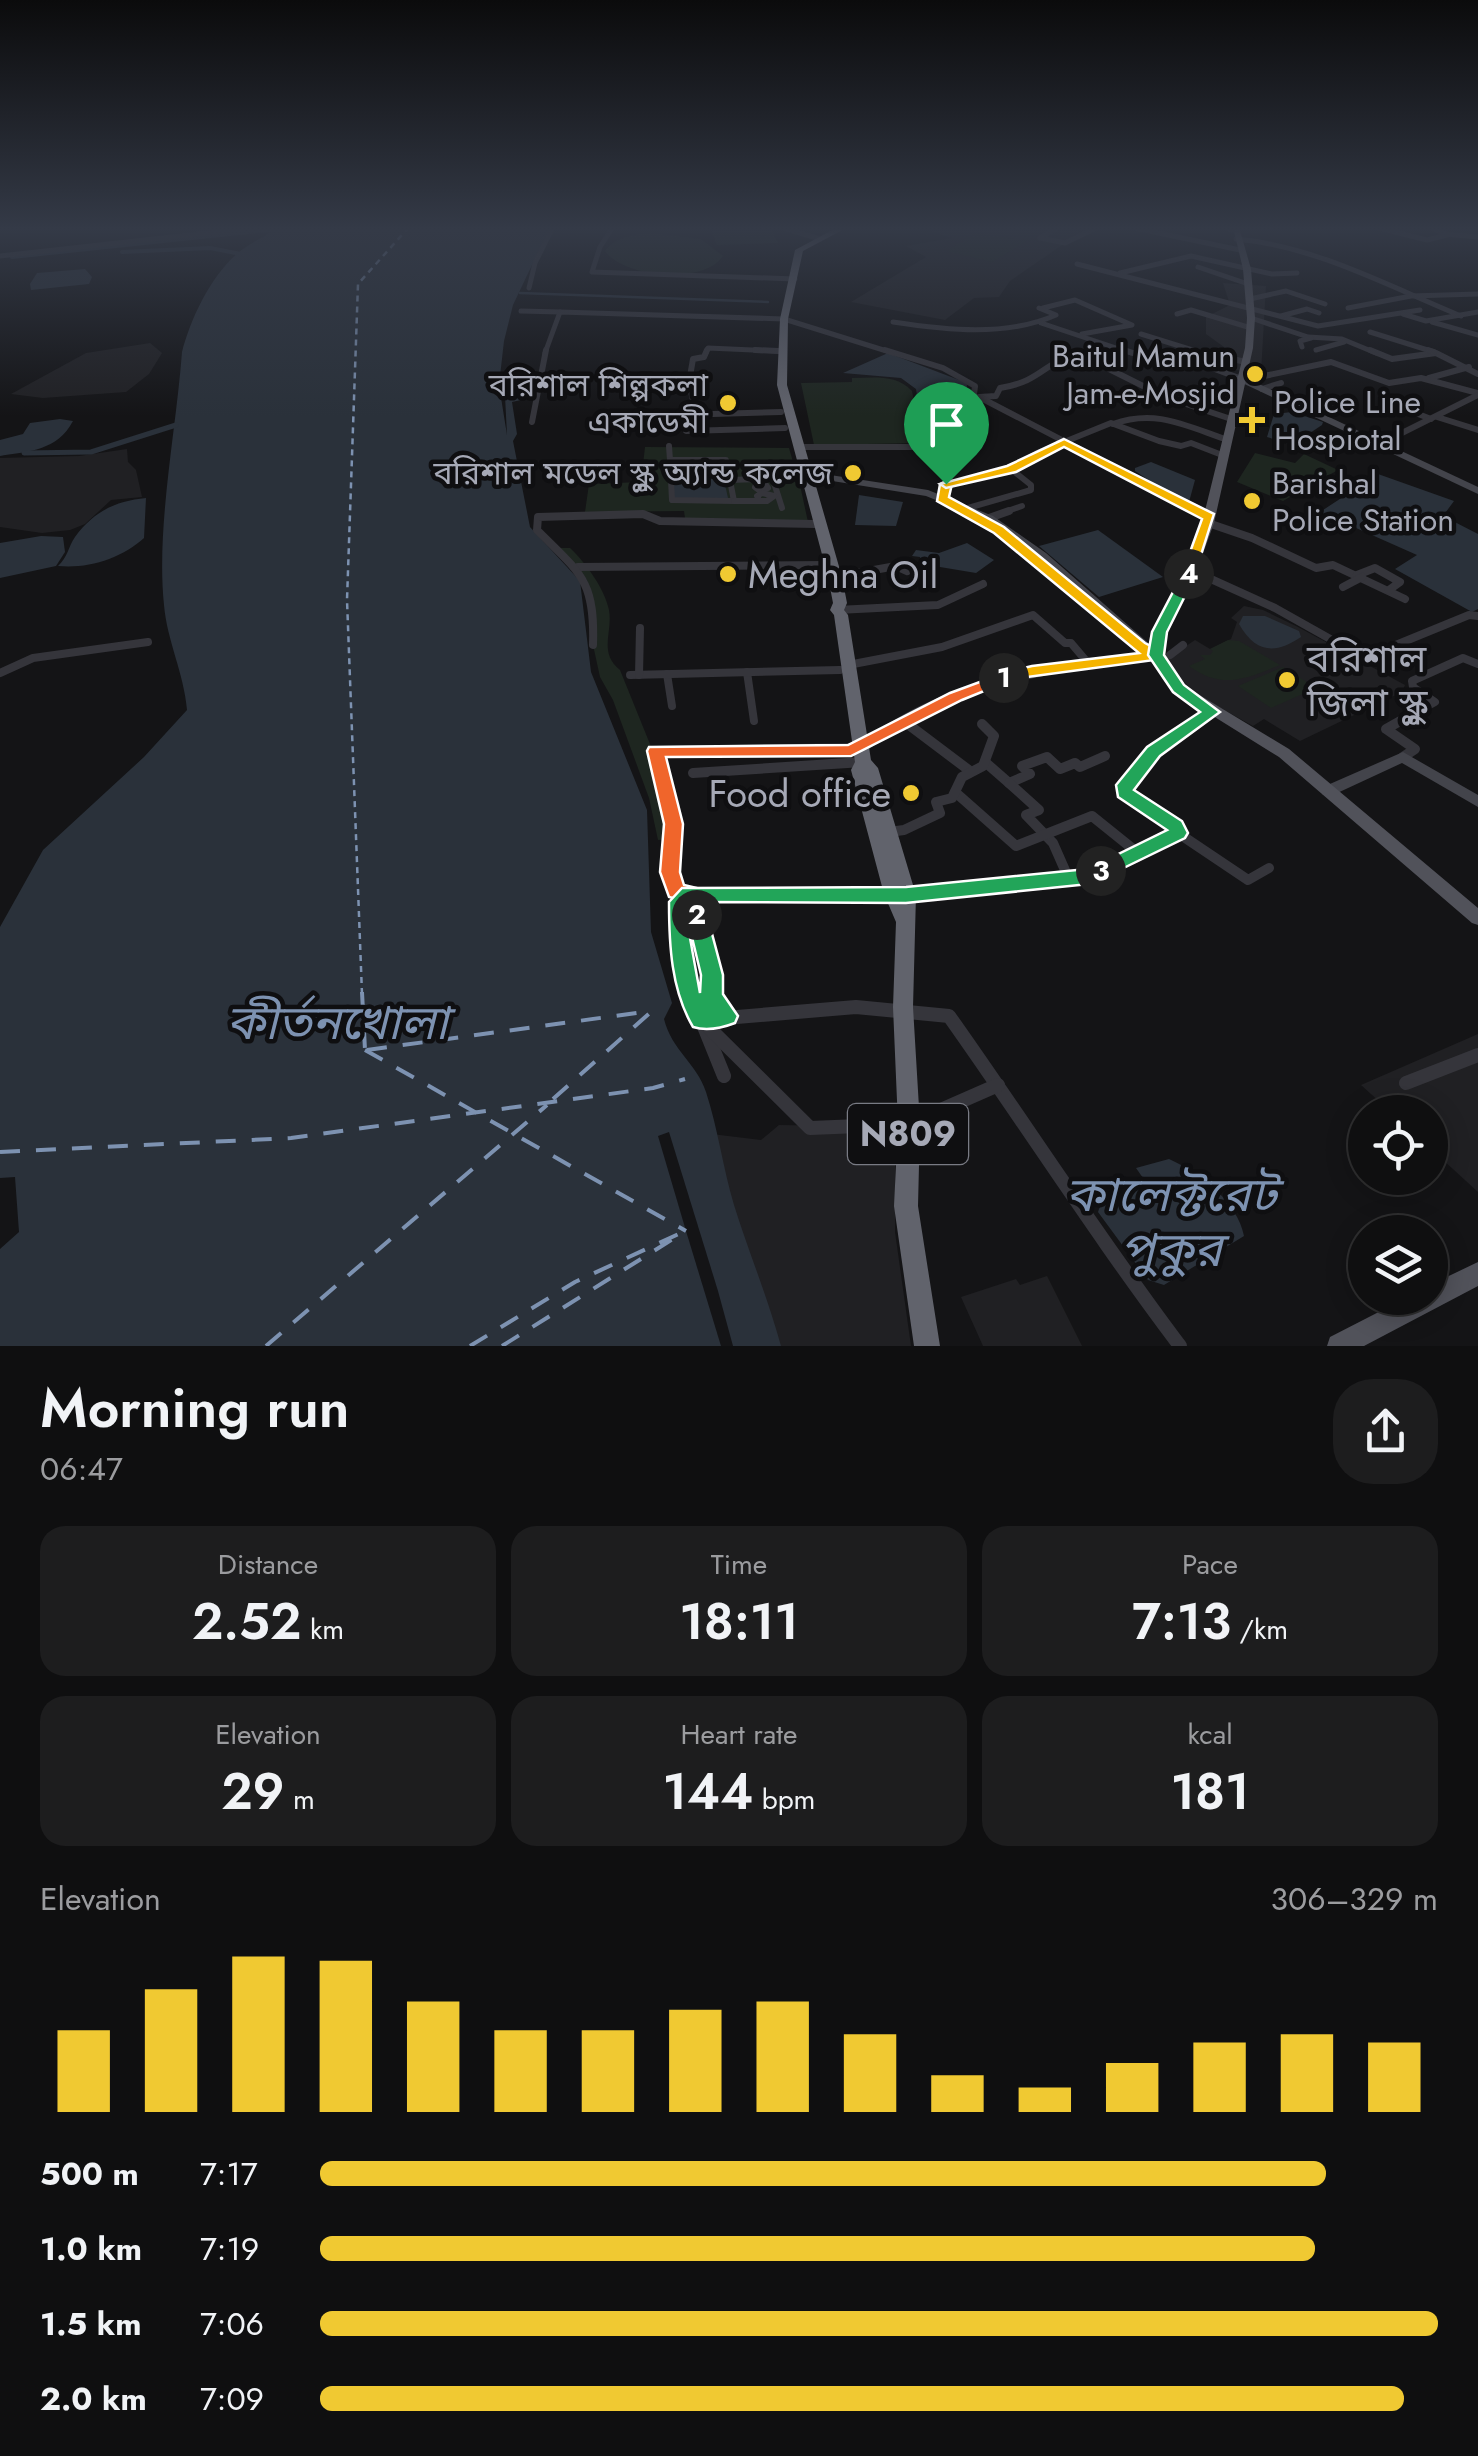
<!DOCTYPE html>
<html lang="en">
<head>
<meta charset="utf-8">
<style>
	:root { --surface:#0f0f10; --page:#1d1d1e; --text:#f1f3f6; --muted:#9b9c9f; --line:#2f2f30; --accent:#f0c932 }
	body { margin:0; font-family:Jost,"Noto Sans Bengali",sans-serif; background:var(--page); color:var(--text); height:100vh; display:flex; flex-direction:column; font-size:38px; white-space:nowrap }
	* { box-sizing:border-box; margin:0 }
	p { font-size:32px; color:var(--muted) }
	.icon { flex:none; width:55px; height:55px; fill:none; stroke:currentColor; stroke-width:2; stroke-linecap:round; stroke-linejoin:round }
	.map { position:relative; height:1346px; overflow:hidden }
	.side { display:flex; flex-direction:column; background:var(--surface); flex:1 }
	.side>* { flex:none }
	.buttons { position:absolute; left:1348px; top:1095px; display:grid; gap:20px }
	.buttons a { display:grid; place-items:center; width:100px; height:100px; border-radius:50%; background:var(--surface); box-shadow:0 5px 25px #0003,0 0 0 2px var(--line); font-size:50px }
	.pin { position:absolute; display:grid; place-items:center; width:85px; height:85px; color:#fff; margin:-102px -42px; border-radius:50% 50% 50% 0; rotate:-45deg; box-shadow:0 0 10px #0007 }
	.pin .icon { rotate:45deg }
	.km { position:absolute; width:50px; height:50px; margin:-25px; border-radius:50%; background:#222; color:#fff; font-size:28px; line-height:50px; text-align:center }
	.round { display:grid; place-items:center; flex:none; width:105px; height:105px; border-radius:40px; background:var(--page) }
	.head { display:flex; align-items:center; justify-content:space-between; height:170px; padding:0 40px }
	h1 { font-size:55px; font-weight:600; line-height:75px }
	.stats { display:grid; grid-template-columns:repeat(3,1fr); gap:15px; height:170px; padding:10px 40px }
	.stats div { display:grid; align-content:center; border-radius:25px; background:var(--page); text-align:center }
	.stats b { font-size:50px; font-weight:600 }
	.stats small { font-size:28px; font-weight:400 }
	.stats p { font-size:28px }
	.chart { height:280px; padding:20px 40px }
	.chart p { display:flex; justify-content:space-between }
	.chart svg { width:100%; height:180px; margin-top:10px; stroke:var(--accent); stroke-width:6 }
	ul { padding:0 40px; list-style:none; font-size:32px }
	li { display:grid; grid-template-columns:160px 120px 1fr; align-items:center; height:75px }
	li i { height:25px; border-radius:12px; background:var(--accent) }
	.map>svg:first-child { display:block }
	.built { fill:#202023 }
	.green { fill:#1e2620 }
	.water { fill:#2a313a }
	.pier { fill:#141416 }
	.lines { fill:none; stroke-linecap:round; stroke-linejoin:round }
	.stream { stroke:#2a313a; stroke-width:2.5 }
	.canal-far1 { stroke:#2a313a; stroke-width:4 }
	.canal { stroke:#2a313a; stroke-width:5 }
	.ferry-far1 { stroke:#7d92b1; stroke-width:2.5; stroke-dasharray:6 5; stroke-linecap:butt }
	.ferry { stroke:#7d92b1; stroke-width:4; stroke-dasharray:20 16; stroke-linecap:butt }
	.street-far4 { stroke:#35353b; stroke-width:5 }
	.street-far3 { stroke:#35353b; stroke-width:6 }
	.street-far2 { stroke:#35353b; stroke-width:8 }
	.street-far1 { stroke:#35353b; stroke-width:10 }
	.street { stroke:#35353b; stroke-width:14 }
	.secondary { fill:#43444b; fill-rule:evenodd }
	.primary { fill:#51525a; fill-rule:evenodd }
	.highway { fill:#61636c; fill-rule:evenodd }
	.split-1 { fill:#f5b400; stroke:#fff; stroke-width:2.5 }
	.split-2 { fill:#f0652b; stroke:#fff; stroke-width:2.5 }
	.split-3 { fill:#22a559; stroke:#fff; stroke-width:2.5; fill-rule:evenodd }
	.split-4 { fill:#22a559; stroke:#fff; stroke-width:2.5 }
	.split-5 { fill:#f5b400; stroke:#fff; stroke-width:2.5 }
	.poi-dot { fill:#f0c932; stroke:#0f0f11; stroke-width:4 }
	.labels { text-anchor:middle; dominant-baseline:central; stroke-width:9; stroke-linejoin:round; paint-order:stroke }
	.far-poi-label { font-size:32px; fill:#a6a9b6; stroke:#0f0f11; text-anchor:end }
	.shield { fill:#0f0f11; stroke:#797b84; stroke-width:2.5 }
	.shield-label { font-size:35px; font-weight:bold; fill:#a6a9b6 }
	.poi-label { font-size:38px; fill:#a6a9b6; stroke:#0f0f11; text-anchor:start }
	.near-water-label { font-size:48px; font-style:italic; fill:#7d92b1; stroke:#0f0f11 }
</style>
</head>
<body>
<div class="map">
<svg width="1478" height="1346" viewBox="0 0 1478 1346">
	<rect width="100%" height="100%" fill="#141416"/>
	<!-- built -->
	<g class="built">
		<polygon points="918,227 1063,227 1081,232 1010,281 999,297 974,298 945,320 851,302 926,257 906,246 952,238"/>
		<polygon points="1223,283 1266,286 1261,373 1219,368 1224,347 1206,334 1206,317 1230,305"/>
		<polygon points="150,343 162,353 149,374 126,392 43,398 11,394 86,353"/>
		<polygon points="127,449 128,462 136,470 142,497 111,500 85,524 70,530 42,533 0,527 0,458 79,456"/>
		<polygon points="1244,606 1263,610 1298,627 1405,685 1402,692 1300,741 1264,719 1253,726 1199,696 1175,674 1168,658 1195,640 1210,649 1231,639 1237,622 1231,618"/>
		<polygon points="1478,1034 1478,1192 1430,1148 1430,1112 1391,1112 1361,1085"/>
		<polygon points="779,1125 899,1127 895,1139 895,1232 911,1346 709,1346 662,1128 761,1140"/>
		<polygon points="1047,1276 1082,1346 983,1346 961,1297 1016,1279 1020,1285"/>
	</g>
	<!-- green -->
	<g class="green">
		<polygon points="710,227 770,227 778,243 717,245"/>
		<path d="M651,233L701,239L723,256C704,285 624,278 605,251C616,236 634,235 651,233Z"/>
		<polygon points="976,233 1027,241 992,262 947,251"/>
		<path d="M852,378C874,378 896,374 912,391L922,443L814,445L801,383L852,382Z"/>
		<polygon points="645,447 789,448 796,472 793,481 800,485 808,522 685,518 684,511 585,512 589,484 641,482"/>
		<polygon points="1255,453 1295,463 1304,454 1338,470 1283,501 1237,482"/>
		<path d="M558,548H570C585,562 605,589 609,610C613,633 598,652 620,670L654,754L671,839L658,840L649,798L613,700L600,677L593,645L595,615L587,580Z"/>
		<path d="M1228,640L1239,641L1280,665C1245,679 1222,690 1189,666L1205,659L1200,655H1210L1213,651L1210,649Z"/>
		<polygon points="1283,667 1316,688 1271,708 1238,686"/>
	</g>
	<!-- water -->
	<g class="water">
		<path d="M277,227H550L513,305L504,341L499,385L507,435L505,396L521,395V400L512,402L517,434L513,441L530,527L580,581L591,672L647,810L651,932L672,1003L664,1019C672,1051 696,1062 706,1092C718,1129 723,1168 734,1205C749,1253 768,1298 781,1346H0V1249L19,1232L15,1177L0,1178V927L43,850L144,757L187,710C184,673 167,641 164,605C156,527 176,432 182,352C191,317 213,271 243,249C254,241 267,236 277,227Z"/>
		<polygon points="85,269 92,277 89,284 31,290 30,284 37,273"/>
		<polygon points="888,353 967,383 966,400 954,428 922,428 916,389 901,378 843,373"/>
		<polygon points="1292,412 1323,422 1322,425 1292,445 1267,437 1274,414"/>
		<path d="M60,419L73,421C57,451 29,451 0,456V440L23,434L30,423Z"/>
		<polygon points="672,462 720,462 728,498 674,499"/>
		<polygon points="1151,462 1195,480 1189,502 1182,502 1135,471 1135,468"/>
		<polygon points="1378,474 1454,501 1443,516 1478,534 1478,609 1472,612 1395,569 1417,555 1320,512"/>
		<polygon points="859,495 903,502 896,526 855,525"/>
		<path d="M146,498L144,538C122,558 89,569 58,566C68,557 68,547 75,537C94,511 116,501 146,498Z"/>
		<polygon points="1098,530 1163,577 1099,597 1039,546"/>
		<polygon points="41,536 63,537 65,552 56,566 0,578 0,543"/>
		<polygon points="967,543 994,560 976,573 922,564 920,557 912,556 916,550 939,553"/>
		<path d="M1243,616H1265L1299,631L1301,637C1276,654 1256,654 1239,624Z"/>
		<path d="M1169,1159C1199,1172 1238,1202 1244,1236L1164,1285L1148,1280L1098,1212C1104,1193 1126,1186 1143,1178L1136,1168Z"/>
	</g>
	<!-- pier -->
	<polygon class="pier" points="669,1132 718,1291 733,1346 721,1346 686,1231 658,1136"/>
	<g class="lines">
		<!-- stream -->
		<polyline class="stream" points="520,293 768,302"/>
		<!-- canal-far1 -->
		<g class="canal-far1">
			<polyline points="122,252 210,248 246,255"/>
			<polyline points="12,257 286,228"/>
		</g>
		<!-- canal -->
		<polyline class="canal" points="24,453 91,452 176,425"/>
		<!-- ferry-far1 -->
		<polyline class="ferry-far1" points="362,994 347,600 358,284 409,227"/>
		<!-- ferry -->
		<g class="ferry">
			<polyline points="362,992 365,1050"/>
			<polyline points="365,1050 686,1231"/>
			<polyline points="367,1050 651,1011"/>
			<polyline points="553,1099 652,1011"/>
			<polyline points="0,1152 291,1138 653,1088 685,1079"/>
			<polyline points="266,1346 547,1105"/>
			<polyline points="470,1346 575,1282 685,1231"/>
			<polyline points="502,1346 676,1237"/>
		</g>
		<!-- street-far4 -->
		<g class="street-far4">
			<polyline points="613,227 600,247 592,272 795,279"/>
			<polyline points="780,227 820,239"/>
			<polyline points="1130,227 1240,250"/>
			<polyline points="1223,227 1235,231"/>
			<polyline points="1375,227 1427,240 1447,235 1430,227"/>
			<polyline points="1445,234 1478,237"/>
			<polyline points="1040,238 1065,243 1098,227"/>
			<polyline points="1040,238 1059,227"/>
			<path d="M1236,239C1315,246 1388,286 1461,316"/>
			<polyline points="0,256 244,229"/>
			<polyline points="1077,264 1318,326 1420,310"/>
			<polyline points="1198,267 1248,284"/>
			<polyline points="1120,273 1191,256 1272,274 1297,273"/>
			<polyline points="529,288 535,263 553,227"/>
			<polyline points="1250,299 1286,291 1325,304"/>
			<polyline points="1043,308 1075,300 1132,325 1082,334"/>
			<polyline points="1348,308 1411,296 1478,294"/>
			<polyline points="521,311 560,312"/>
			<polyline points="1177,314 1191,310 1251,328"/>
			<polyline points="1403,314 1426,321 1478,312"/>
			<polyline points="1281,316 1307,309 1319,313"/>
			<polyline points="1251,318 1308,337 1342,339 1376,353"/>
			<path d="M893,322C946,330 1006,337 1056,315L1039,308"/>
			<polyline points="1432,322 1478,335"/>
			<polyline points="1041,323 1131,353"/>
			<polyline points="1370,332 1434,352"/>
			<polyline points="1141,334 1202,353"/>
			<polyline points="1302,347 1300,341 1311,338"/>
			<polyline points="1316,350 1344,342"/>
			<polyline points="545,353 560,312 784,319 893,353"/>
			<polyline points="706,353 708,348 778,351"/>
		</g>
		<!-- street-far3 -->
		<g class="street-far3">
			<polyline points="707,350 704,357 693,359 689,382 694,405 686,431 785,428"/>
			<polyline points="755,350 778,351"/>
			<polyline points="885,350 943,368 975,386 970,425 942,498"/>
			<polyline points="1124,350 1139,355 1177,355 1239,378"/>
			<polyline points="1190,350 1246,362"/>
			<polyline points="1370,350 1392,359 1436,353 1478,374"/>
			<polyline points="1428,350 1434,352"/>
			<polyline points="1429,378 1469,367"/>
			<polyline points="1245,380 1331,362 1389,383 1421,378 1478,393"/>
			<polyline points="1262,389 1281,383"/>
			<path d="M979,397L996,396L1000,388C1038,382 1041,367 1075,352L1165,397L1231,419"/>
			<polyline points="981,398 1202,513"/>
			<polyline points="1385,401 1431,419"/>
			<polyline points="713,414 781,412"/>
			<polyline points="1437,417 1478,430"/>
			<polyline points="532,422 546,350"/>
			<path d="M1113,424C1155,409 1184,425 1225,439"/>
			<polyline points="920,430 966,433"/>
			<polyline points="1380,444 1478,395"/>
			<polyline points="669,446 670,460"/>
			<polyline points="799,447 925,447 951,465"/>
			<polygon points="670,460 726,460 734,501 672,500"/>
			<polyline points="768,464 782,508"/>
			<polyline points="1011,469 1037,453 1111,423 1159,441 1181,446 1191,443 1222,455"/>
			<polyline points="730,480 759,479"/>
			<polygon points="759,484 766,485 768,488 759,490 755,487"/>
			<polyline points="946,485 1011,469 1031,485 1031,490 968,508"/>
			<polyline points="734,501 767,501 774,496 762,493 757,496 759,500"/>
			<polyline points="1002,513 1022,506"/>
		</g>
		<!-- street-far2 -->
		<g class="street-far2">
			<polyline points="1197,511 1209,517"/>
			<polyline points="989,518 1009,511"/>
			<polyline points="1208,523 1252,538 1316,568 1333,565 1405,599"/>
			<polyline points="578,567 825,565"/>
			<polyline points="1191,570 1275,608 1364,658 1469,615 1478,616"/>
			<polyline points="1357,575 1375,568 1400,582 1389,590"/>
			<polyline points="835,577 896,566 907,571"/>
			<polyline points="1343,587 1362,577"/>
			<polyline points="837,610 938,605 983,584"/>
			<path d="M593,645C595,580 581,574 537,530L538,517L643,514L660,521L815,524"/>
			<polyline points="1170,655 1183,645"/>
			<polyline points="848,665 942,647 1033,615 1065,643 1071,643 1088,663"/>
			<polyline points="747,672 754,721"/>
			<polyline points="0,673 33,658 148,642"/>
			<polyline points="667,674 672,706"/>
			<polyline points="630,675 840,670"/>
			<polyline points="639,675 640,628"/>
			<polyline points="1196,722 1212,712"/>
			<polyline points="1398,722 1435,702 1413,687 1412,681 1463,658 1478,664"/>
		</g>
		<!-- street-far1 -->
		<g class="street-far1">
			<polyline points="1402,720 1386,729 1415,749 1403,757"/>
			<polyline points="905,722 970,771"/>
			<polyline points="861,748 656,751 674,825 670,872 676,891 690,894 892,894"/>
			<polyline points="985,762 1009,783 1030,774 1022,766 1047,757 1060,769 1075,763 1080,767 1105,756"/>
			<polyline points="693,773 863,762"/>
			<polyline points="1009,783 1039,810 1026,815 1053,843 1068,877"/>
			<polyline points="955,792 1016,846 1092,816 1138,853"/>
			<polyline points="889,832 904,830 940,813 936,802 952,798 962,777 983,766 994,736 982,724"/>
			<polyline points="1178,833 1248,880 1269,868"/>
			<polyline points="690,894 712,975 712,994"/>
			<path d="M908,895L1089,876L1178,833L1175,826L1124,792C1134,758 1171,738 1200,720"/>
			<polyline points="691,898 680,902 682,948 691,994"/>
		</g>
		<!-- street -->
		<g class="street">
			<polyline points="690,992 724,1076"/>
			<polyline points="712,992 727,1016"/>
			<path d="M701,1020L856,1007L949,1016C1027,1126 1099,1239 1180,1346"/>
			<polyline points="701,1020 810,1128 909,1124 998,1085"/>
			<polyline points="1406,1083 1478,1055"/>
		</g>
		<!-- secondary -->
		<g class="secondary">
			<polygon points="1236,376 1242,376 1478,487 1478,494 1236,380"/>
			<path d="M804,471L928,490L993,516L1046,553L1162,655L1156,659L1077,669L1005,684L969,695L933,710L899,728L866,751H856L854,748L856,745C878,730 899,716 922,705C991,672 1070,661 1146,653L1038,557L985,520L926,496L801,476L799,474Z"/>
			<polygon points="1403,752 1478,795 1478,807 1402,763 1333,795 1323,795 1321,791 1323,787"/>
		</g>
		<!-- primary -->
		<g class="primary">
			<polygon points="1233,227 1239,227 1251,269 1255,318 1253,348 1214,523 1197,570 1166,632 1163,655 1183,685 1289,749 1478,908 1478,925 1472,923 1279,757 1173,691 1149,655 1152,632 1185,570 1202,523 1245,348 1247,318 1243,269"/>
			<polygon points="1478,1262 1478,1286 1364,1346 1327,1346 1330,1337 1406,1298 1430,1298 1430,1285"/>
		</g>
		<!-- highway -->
		<polygon class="highway" points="838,227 848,227 803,251 788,319 787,385 842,577 847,603 844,610 848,615 871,760 878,768 916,895 913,1007 920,1124 918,1206 940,1346 914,1346 894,1206 898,1124 893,1007 896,922 884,894 851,770 855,762 834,615 830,610 833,603 828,577 777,385 780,319 795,250"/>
	</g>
	<!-- sky -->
	<linearGradient id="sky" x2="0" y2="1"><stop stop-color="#0b0b0c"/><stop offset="0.55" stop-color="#343a47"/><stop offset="1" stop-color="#343a47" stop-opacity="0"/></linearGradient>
	<rect width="1478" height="416" fill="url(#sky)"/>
	<!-- split-1 -->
	<polygon class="split-1" points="946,481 952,484 949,497 1004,527 1145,643 1162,652 1162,659 998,681 998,674 1032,666 1139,653 994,533 937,501 940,484"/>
	<!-- split-2 -->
	<polygon class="split-2" points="1004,673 1009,674 1009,681 962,700 851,756 666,757 683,824 680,872 684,885 697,888 707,915 704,921 689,921 681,900 669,897 660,872 664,824 647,751 649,747 848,745 950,693"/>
	<!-- split-3 -->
	<path class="split-3" d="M1101,864L1108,866V877L1089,884L906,903L700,902L690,909H704L707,915L723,975V994L738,1016L735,1023C722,1028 706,1031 693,1027C671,990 669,944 669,902L682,888L906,887L1087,869ZM690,929L701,975L700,993L690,938Z"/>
	<!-- split-4 -->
	<polygon class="split-4" points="1184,571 1196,574 1167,632 1164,655 1184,685 1220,712 1160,756 1134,790 1182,821 1188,833 1185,838 1101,879 1094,877 1094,866 1167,830 1118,797 1116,785 1147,747 1200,712 1173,692 1148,655 1152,632"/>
	<!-- split-5 -->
	<polygon class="split-5" points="1064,439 1214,514 1194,577 1182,574 1202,519 1064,447 1016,472 946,488 940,484 1007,466"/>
	<!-- markers -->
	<g class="poi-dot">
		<circle cx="1255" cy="374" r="10"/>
		<circle cx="728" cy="403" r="10"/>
		<path d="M1247 405h10v10h10v10h-10v10h-10v-10h-10v-10h10z"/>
		<circle cx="853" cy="473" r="10"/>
		<circle cx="1252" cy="501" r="10"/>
		<circle cx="728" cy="574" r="10"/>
		<circle cx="1287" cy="680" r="10"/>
		<circle cx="911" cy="793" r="10"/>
	</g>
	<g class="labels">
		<!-- far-poi labels -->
		<g class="far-poi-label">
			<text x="1235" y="356">Baitul Mamun<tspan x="1235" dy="37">Jam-e-Mosjid</tspan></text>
			<text x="708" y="385">বরিশাল শিল্পকলা<tspan x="708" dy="37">একাডেমী</tspan></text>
			<text x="1274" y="402" text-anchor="start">Police Line<tspan x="1274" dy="37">Hospiotal</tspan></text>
			<text x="833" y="473">বরিশাল মডেল স্কুল অ্যান্ড কলেজ</text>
			<text x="1272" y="483" text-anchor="start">Barishal<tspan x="1272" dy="37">Police Station</tspan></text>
		</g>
		<!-- shield labels -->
		<rect class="shield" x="848" y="1104" width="120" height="60" rx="8"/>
		<g class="shield-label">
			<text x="908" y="1134">N809</text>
		</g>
		<!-- poi labels -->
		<g class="poi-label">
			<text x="748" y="574">Meghna Oil</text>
			<text x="1307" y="658">বরিশাল<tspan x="1307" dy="44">জিলা স্কুল</tspan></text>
			<text x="891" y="793" text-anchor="end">Food office</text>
		</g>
		<!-- near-water labels -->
		<g class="near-water-label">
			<text x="337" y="1022">কীর্তনখোলা</text>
			<text x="1171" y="1194">কালেক্টরেট<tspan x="1171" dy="55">পুকুর</tspan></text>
		</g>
	</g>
</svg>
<div class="buttons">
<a><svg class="icon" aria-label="locate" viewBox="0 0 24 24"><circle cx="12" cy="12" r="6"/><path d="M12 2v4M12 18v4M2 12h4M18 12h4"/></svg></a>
<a><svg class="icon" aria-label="layers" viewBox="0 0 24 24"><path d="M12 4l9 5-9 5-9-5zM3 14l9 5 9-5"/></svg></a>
</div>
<div class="pin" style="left:946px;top:484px;background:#1e9e55"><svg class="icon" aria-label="arrive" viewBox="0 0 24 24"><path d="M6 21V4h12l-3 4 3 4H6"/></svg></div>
<b class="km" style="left:1004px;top:678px">1</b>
<b class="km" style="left:697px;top:915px">2</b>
<b class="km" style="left:1101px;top:871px">3</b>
<b class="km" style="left:1189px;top:574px">4</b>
</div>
<section class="side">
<div class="head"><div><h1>Morning run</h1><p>06:47</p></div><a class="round"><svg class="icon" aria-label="share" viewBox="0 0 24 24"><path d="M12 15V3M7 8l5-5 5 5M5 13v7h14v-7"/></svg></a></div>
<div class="stats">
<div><p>Distance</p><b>2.52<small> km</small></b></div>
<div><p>Time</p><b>18:11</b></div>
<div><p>Pace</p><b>7:13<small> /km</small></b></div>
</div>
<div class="stats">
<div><p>Elevation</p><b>29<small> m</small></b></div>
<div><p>Heart rate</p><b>144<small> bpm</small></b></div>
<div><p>kcal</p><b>181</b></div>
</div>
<div class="chart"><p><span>Elevation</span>306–329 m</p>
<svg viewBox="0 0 160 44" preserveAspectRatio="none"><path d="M5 44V24M15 44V14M25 44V6M35 44V7M45 44V17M55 44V24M65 44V24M75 44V19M85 44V17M95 44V25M105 44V35M115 44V38M125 44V32M135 44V27M145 44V25M155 44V27"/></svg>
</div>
<ul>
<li><b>500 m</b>7:17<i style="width:90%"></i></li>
<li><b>1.0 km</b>7:19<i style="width:89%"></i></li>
<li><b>1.5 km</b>7:06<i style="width:100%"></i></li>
<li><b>2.0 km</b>7:09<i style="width:97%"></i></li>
</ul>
</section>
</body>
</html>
